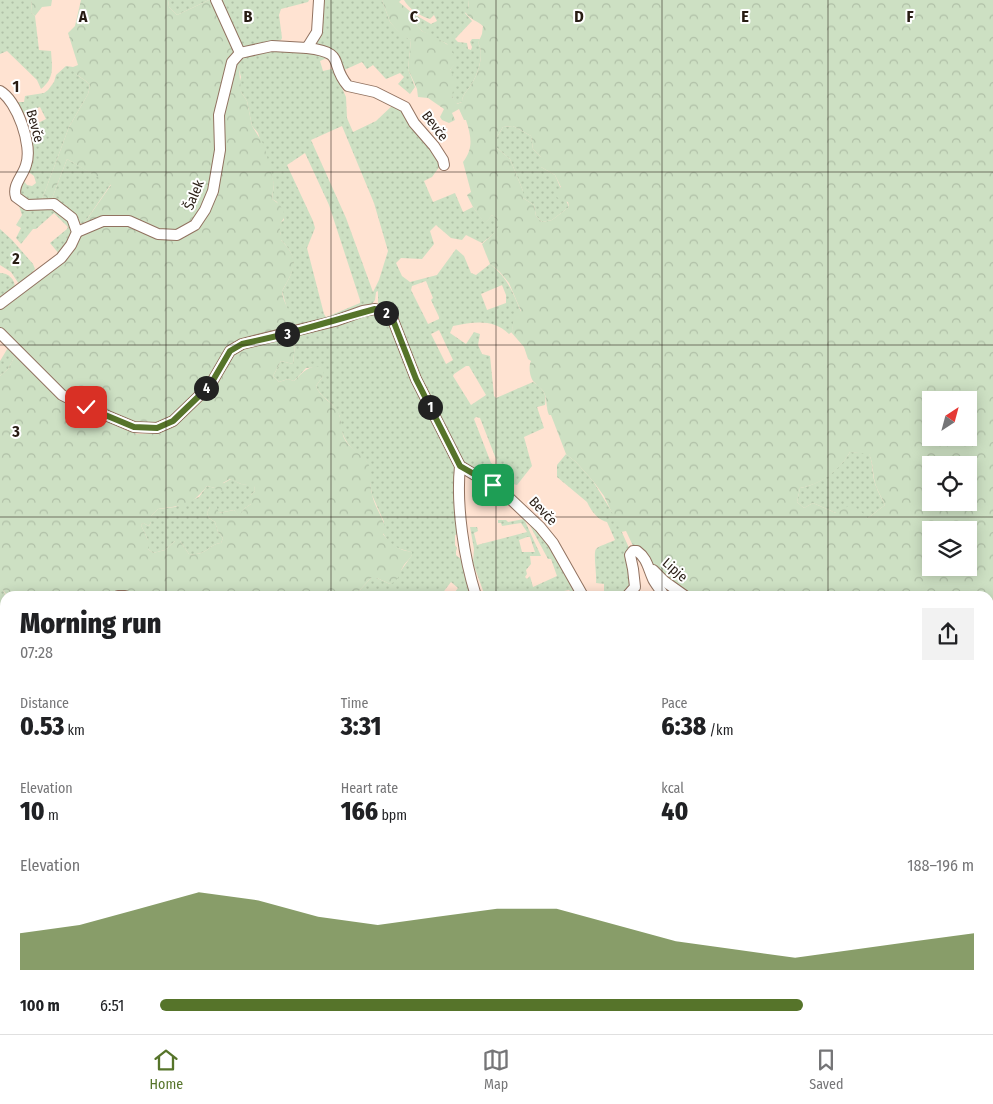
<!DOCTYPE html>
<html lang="en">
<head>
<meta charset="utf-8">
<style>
	:root { --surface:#fff; --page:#f2f2f2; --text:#202124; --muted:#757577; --line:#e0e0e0; --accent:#56742a }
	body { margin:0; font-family:"Fira Sans Condensed",sans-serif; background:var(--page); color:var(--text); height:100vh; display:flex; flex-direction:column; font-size:19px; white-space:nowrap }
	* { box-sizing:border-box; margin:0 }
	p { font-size:16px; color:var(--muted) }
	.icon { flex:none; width:28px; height:28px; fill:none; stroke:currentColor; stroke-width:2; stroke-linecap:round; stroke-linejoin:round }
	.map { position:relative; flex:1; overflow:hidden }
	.panel { position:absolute; left:0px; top:591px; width:994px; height:444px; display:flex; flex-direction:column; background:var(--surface); border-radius:15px 15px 0 0; box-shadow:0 2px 12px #0003 }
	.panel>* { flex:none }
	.needle { width:32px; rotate:36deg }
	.tools { position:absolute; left:922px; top:391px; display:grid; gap:10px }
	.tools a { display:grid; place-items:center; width:55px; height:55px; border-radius:0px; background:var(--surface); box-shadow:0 2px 12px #0003; font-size:25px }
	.pin { position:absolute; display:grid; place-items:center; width:42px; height:42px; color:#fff; margin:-21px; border-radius:10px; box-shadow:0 2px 8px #0006 }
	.km { position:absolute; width:25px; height:25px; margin:-12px; border-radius:50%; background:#222; color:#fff; font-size:14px; line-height:25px; text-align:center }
	.round { display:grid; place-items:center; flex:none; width:52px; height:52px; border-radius:0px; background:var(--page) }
	.overview { display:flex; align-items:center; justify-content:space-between; height:85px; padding:0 20px }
	h1 { font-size:28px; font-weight:800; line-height:38px }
	.figures { display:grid; grid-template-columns:repeat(3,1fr); gap:8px; height:85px; padding:5px 20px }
	.figures div { display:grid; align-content:center }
	.figures b { font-size:25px; font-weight:800 }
	.figures small { font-size:14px; font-weight:400 }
	.figures p { font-size:14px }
	.chart { height:140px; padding:10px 20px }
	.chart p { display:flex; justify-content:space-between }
	.chart svg { width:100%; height:90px; margin-top:5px; fill:var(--accent); opacity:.7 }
	ul { padding:0 20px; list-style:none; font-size:16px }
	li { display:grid; grid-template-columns:80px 60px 1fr; align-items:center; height:38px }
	li i { height:12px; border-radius:6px; background:var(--accent) }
	.tab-bar { display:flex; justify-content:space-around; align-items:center; height:70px; border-top:1px solid var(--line); background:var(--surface); font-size:14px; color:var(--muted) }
	.tab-bar a { display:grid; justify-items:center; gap:2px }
	.tab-bar .selected { color:var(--accent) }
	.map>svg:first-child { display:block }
	.grass { fill:url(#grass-dots); fill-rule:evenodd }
	.forest { fill:url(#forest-crowns); fill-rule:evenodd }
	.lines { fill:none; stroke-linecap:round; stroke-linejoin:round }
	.minor-casing { stroke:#917260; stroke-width:12 }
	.minor { stroke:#fff; stroke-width:10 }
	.route-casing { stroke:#fff; stroke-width:10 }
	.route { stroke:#56742a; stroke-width:6 }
	.grid { fill:none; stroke:#271b13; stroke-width:1; stroke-opacity:0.55 }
	.labels { text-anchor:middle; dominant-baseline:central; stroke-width:4; stroke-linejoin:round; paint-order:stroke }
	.street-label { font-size:14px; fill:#271b13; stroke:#fff }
	.grid-label { font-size:16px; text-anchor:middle; font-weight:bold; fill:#271b13; stroke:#fff; stroke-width:4; stroke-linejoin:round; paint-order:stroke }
</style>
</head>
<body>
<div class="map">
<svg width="993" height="1034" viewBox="0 0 993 1034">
	<defs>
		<pattern id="grass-dots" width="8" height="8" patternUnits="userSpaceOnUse" patternTransform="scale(1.25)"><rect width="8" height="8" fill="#cde0c3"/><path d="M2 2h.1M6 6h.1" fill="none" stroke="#b0c0a7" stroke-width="1.8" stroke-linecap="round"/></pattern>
		<pattern id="forest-crowns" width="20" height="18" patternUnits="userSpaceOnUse" patternTransform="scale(1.25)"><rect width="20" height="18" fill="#cde0c3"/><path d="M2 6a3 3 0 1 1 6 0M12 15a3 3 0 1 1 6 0" fill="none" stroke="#b0c0a7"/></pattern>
	</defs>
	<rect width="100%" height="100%" fill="#ffe3d2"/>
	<!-- grass -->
	<g class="grass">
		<path d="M0,0H32L31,12L35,16L39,50L51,51C52,67 55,78 41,89L37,80L7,51L0,54Z"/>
		<polygon points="168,0 209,0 177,15 169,7"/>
		<polygon points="216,0 309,0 308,2 281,9 279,15 282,38 281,40 243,49"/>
		<polygon points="321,0 382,0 390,22 401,34 411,40 408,69 415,87 410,94 398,84 404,77 400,73 386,79 373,65 367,69 362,62 342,71 313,43"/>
		<path d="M404,0H468L469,9L465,13L472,21L455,39L458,42L467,43L468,49L471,50L472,47L470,42L472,39H480L478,43C485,53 478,75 471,85C467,91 462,95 462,102L456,104L452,96L450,70L455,63L447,44L422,31L409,16L412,13L431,24L437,21L434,15L430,19C420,16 409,9 404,0Z"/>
		<path d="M277,47L329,57L320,61L323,71L336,68L345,86L342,88L346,97L347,118L353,132L376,121L395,103L403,109L442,163L432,177L424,181L433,202L455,193L463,212L473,207L485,223L492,215L502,224L491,236L482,243L466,235L462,240L451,238L436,225L430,231L434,244L422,259L401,258L396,263L402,276L410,282L437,275L456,249L464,256L471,273L476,275L490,264C507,277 513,292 521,312C515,318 512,322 513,331L509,334C493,318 473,322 453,326L450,333L466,344L474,332L480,334L478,345L482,354L490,356L494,396L496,398L533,382C543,389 547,393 545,405L537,407L544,428L524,437L532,466L517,485L505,482L499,487L465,467L378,303V291L376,292L375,300L370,307L284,332V326L291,323L282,291C294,270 300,259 281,240V235L278,225L284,220L277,202L272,199L274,184L258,133L252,126L247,101L241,92L239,85L241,77L236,58ZM342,126L374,203L388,251L379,280L373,292L346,218L311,140ZM305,153L329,205L360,300V303L329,316L326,317L324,314L307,248L315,228L313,221L287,165ZM426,281L433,298L431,300L439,317V319L428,324L411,290L412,286ZM502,285L506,295V303L487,310L481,294ZM439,330L453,360L446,364L431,334ZM466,366H469L486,395L471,405L453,376L454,374ZM476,417L480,418L496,459L497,464L494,465L491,463L474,419Z"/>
		<path d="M66,66L73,67C74,77 86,78 90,86L88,94L69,127L41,202L30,203L17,193L22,179L27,185L32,186L36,183L34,176L27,171L28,138L33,134L34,125L46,119L40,107L24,113L26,126L15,102H24L25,96L44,93L48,90L54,82L56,75Z"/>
		<polygon points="513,126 531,136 533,149 541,157 541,167 555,175 569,207 552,220 542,222 536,216 534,205 523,198 523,191 510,159 497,148 497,137 503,127"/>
		<polygon points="67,159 111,184 83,225 51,201"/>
		<polygon points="46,205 64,213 74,232 60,255 50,243 67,229 68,227 54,213 36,229 33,229 21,244 16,238 21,228 16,225 22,215 19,206 24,207"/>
		<polygon points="0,229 12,240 33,264 35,269 28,277 19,284 11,272 0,265"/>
		<path d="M0,273C8,273 15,279 15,288L0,302Z"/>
		<path d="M374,313L387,318L456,464L454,474L461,533L455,535V545L457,548L456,551V555L463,561L465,577L468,578L473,596H452L458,588L451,582L441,595L442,596H341L357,593L371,578H377L390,584C398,575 405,565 412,555L411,552L397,548L389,543L383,533L384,522L372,495L367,462C355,452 344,443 341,428C340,423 341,417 338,413C333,401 320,398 316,386L323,376L320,367L306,368L294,381L288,379L279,382L273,376L281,361L293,364L295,343L290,335Z"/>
		<polygon points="0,336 17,352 8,369 0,376 0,361 9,346 0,341"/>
		<path d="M850,452L869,453C872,461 872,466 873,474C874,485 880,495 885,505L868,518L836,513L813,503L804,508L797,502L800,488C820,485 840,469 850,452Z"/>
		<path d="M566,454L576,462L593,481L615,517L630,550L634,582L624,596H595V593H604V584L596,583C597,575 593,553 596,549C600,545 610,543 615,540L607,522C598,520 591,511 587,502L557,477V465Z"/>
		<path d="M231,479L241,484L254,485L255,491L251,495V504L245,508L239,517L234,510L219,513L210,507L207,513L209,518L215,522L218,532L223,538L221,543C208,544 208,556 189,554L180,541H175L165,550L153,553L148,549V540L141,525L143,523L149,526L151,522V516L158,509L175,507L199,497L207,486L215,488Z"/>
		<path d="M524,519L541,556H530L531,564L526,570L527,574L525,577L527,579L530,576L533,587L557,576L551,559H548L528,522L539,529L580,596H575L569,590L537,596H485L473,563L474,549L470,527H477L478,531L474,533L477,545L527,532L521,523L502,526L501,523H498V520H506L508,522ZM527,537H530L535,552H522L519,540Z"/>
		<polygon points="0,590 3,590 6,596 5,639 0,673"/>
		<polygon points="989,675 993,679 993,790 989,791"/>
		<polygon points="0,751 5,753 5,837 0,838"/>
		<polygon points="5,874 5,991 0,995 0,875"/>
		<polygon points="19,1030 188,1030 190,1034 23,1034"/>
		<polygon points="222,1030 308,1030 311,1034 224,1034"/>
		<polygon points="318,1030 408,1030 408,1034 313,1034"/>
		<polygon points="716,1030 820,1030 820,1031 800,1034 715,1034"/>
	</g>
	<!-- forest -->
	<g class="forest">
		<polygon points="32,0 52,0 51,6 42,7 35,16 31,12"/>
		<path d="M81,0H168L169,7L177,15L209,0H212L226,22L239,69L241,92L247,101L252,126L264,145L274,184L272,199C283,206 289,215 279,225L281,235V240C301,260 294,270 282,291C283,303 290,310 293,321L284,326V332L235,345L216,373L173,417L154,426L139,424L75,398L42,371L0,329V307L40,275L83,225L111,185L67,159L51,201L41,202L69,127L88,94L90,86C86,79 78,77 73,71V67L78,65L68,33L75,26Z"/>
		<path d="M382,0H401L399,2L412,13L409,16L422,31L434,36L451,47L456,63L450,70L455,80L452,96L457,104L462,102C462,95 467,91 471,85C478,75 485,53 478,43L482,34L483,26C476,20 472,21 465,12L469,8L468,0H993V679L989,675V596H687L634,548L626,531L621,532L604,496L593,481L576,462L566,454L551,415H549C546,408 547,401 545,395C543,388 539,388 535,383C530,379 528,367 531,361L528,359L524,347L511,332L513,331C512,321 514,318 521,311L509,283L499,271L490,264L482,244L491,236L501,224L492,215L485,224L473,207L467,195L471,192L463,162C474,148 471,136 466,120H464L459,109L452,113L455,120L449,123L442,120L440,117L444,109L428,98L418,97L417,89L408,69L411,40L401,35L390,22ZM513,126L531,136L533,149L541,157V167L555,175L561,187L555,195L560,200L568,202L569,207L552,220L542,222L536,216L534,205L523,198V191L510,159L497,148V137L503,127ZM931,400H969V438H931ZM850,452L869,454C874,464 872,475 876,486C878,492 882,498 885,505L868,518L852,504L836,513L813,503L804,508L797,502L800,488C820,485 840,470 850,452ZM931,465H969V502H931ZM931,530H969V568H931Z"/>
		<path d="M290,335L295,343L293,364L281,361L273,376L279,382L288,379L294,381C302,373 308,365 320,367L324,371L323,376L316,386C320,398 332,401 338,412C342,420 341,430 344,438C349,449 362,454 368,463C373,472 369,484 372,494C374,506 383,517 386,530L383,534C391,545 398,550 412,552V555C410,559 407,561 404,565C399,572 400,581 390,584L377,578H371L357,593L341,596H131L125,593L112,596H28L6,594L3,590H0V376L8,369L17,352L39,375L124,428L137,434L156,433L173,424L234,351ZM230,479L241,484L254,486L255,491L251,495V504L245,508L239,516L234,510L219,513L216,505L210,507L207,513L209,518L215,522L218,532L223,538L221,543C208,544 208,556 189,554L180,541H175L165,550L153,553L148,549V540L141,525L143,523L149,526L151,522V516L158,509C182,505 191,507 207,486L215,488L217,492H222L223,483Z"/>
		<polygon points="989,832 993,833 993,1034 862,1034 858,1030 989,1030"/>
	</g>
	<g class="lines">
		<!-- minor casing -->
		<g class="minor-casing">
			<g id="minor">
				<polyline points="216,0 240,53"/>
				<path d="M307,48C348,53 328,63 348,86L375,92L405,107L414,123L434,146L443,160L444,165"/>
				<path d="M0,91C17,101 33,146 26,165C23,176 12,185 16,197L27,205L54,204L72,218L77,232L71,245L61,258L0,304"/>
				<polyline points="77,232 103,221 129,221 158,234 177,235 195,225 205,210 213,191 220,150 219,115 232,62 240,53 272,46 307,48 317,32 319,0"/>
				<path d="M0,333L62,395L86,407L134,427L157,428L173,421L200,395L212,382L230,351L242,344L335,321L363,311L375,309L384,312L393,320L416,379L460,466C456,506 464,558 476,596"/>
				<polyline points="460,466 503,492 540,527 553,543 583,596"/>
				<polyline points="653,570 664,581 685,596"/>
				<polyline points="118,596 125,596"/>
				<path d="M627,596L635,587L633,569L630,555L633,551H637C647,558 648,568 653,579C656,585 661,590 664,596"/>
				<polyline points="0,748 5,750"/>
				<polyline points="0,840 5,839"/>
				<polyline points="0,1000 5,995"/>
				<polyline points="195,1030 196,1034"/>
				<polyline points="536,1030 537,1034"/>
				<polyline points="855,1030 858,1034"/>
				<polyline points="410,1034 410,1030"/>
			</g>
		</g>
		<!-- minor -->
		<use href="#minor" class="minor"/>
	</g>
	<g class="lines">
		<!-- route casing -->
		<g class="route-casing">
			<polyline id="route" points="86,407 134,427 157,428 173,421 200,395 212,382 230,351 242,344 286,334 375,309 384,312 393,320 416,379 460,466 493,485"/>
		</g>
		<!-- route -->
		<use href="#route" class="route"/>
	</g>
	<!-- grid -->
	<path class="grid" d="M166,0V596M331,0V596M496,0V596M662,0V596M828,0V596M0,172H993M0,345H993M0,517H993M0,689H5M989,689H993M0,862H5M989,862H993M166,1030V1034M331,1030V1034M496,1030V1034M662,1030V1034M828,1030V1034"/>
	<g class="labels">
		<!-- street labels -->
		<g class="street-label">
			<text transform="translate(35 126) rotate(75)">Bevče</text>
			<text transform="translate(435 126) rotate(53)">Bevče</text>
			<text transform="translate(194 195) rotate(-67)">Šalek</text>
			<text transform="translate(543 511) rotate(46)">Bevče</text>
			<text transform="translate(675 570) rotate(41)">Lipje</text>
		</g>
	</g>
	<g class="grid-label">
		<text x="83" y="22">A</text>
		<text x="248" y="22">B</text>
		<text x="414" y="22">C</text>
		<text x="579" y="22">D</text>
		<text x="745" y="22">E</text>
		<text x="910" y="22">F</text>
		<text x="16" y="92">1</text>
		<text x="16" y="264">2</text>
		<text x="16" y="437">3</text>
	</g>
</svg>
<div class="tools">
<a><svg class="needle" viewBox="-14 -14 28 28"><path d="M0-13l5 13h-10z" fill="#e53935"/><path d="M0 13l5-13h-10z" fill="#757577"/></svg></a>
<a><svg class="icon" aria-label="locate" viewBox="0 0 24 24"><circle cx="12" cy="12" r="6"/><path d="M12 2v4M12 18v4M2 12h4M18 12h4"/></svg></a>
<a><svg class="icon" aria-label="layers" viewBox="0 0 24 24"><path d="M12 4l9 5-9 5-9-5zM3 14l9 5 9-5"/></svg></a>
</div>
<div class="pin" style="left:493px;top:485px;background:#1e9e55"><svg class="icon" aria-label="arrive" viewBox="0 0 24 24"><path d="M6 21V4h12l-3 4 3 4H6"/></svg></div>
<div class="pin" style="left:86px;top:407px;background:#d93025"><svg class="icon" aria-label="check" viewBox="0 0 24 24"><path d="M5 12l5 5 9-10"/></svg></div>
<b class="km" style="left:430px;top:407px">1</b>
<b class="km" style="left:386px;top:313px">2</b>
<b class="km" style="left:287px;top:334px">3</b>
<b class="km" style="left:206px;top:388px">4</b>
<section class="panel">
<div class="overview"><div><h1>Morning run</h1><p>07:28</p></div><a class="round"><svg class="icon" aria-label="share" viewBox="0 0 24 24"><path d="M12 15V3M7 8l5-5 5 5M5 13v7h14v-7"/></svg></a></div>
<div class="figures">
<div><p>Distance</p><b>0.53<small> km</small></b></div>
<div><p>Time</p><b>3:31</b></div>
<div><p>Pace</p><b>6:38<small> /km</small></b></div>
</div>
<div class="figures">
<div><p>Elevation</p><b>10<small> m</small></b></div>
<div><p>Heart rate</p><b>166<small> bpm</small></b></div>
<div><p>kcal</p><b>40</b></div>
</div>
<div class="chart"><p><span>Elevation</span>188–196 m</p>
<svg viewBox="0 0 160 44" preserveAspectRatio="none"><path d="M0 44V26L10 22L20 14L30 6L40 10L50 18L60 22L70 18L80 14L90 14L100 22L110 30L120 34L130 38L140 34L150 30L160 26V44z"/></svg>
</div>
<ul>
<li><b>100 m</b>6:51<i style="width:79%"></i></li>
</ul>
</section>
</div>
<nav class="tab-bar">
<a class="selected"><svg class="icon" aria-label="home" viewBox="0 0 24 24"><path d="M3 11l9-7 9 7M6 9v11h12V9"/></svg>Home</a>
<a><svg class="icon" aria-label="map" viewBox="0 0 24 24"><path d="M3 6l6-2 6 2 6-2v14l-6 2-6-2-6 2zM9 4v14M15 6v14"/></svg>Map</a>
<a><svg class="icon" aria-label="saved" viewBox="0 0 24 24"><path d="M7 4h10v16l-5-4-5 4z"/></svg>Saved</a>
</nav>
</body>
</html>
